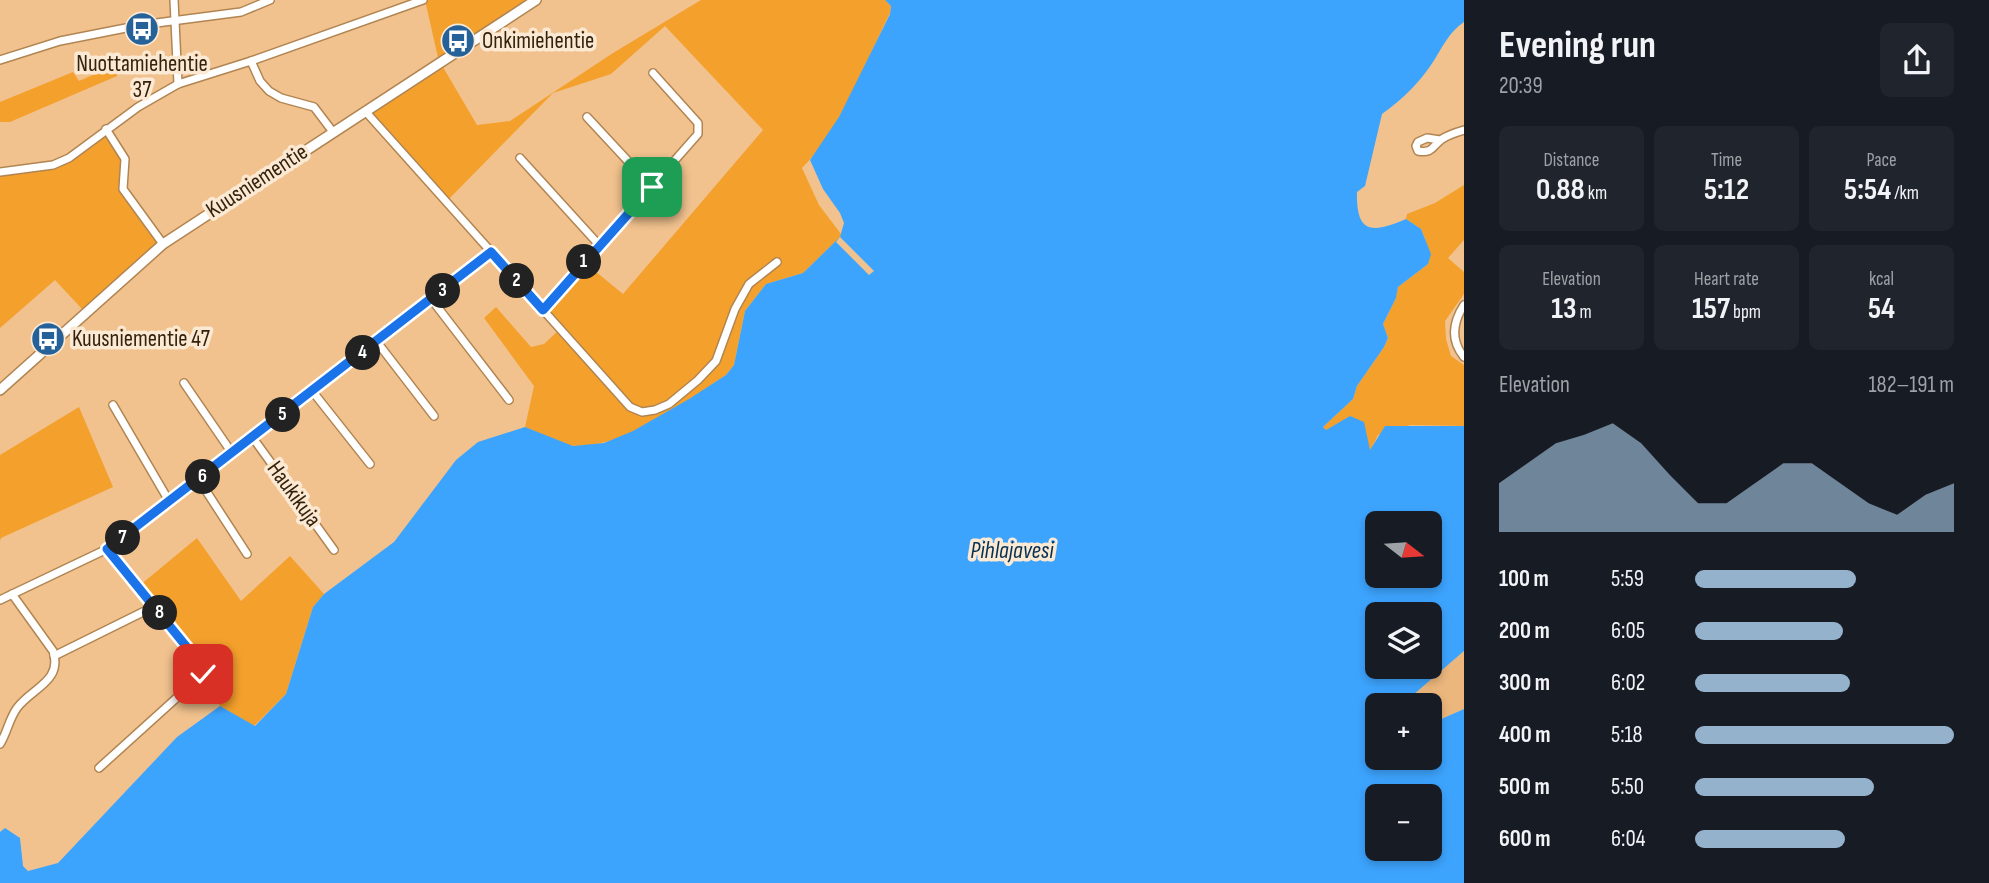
<!DOCTYPE html>
<html lang="en">
<head>
<meta charset="utf-8">
<style>
	:root { --surface:#171b24; --page:#20242c; --text:#f1f3f6; --muted:#9ea1a6; --accent:#95b2cc }
	body { margin:0; font-family:"Sofia Sans Condensed",sans-serif; background:var(--page); color:var(--text); height:100vh; display:flex; flex-direction:column; font-size:26px; white-space:nowrap }
	* { box-sizing:border-box; margin:0 }
	p { font-size:23px; color:var(--muted) }
	.icon { flex:none; width:38px; height:38px; fill:none; stroke:currentColor; stroke-width:2; stroke-linecap:round; stroke-linejoin:round }
	.map { position:relative; flex:1; overflow:hidden }
	.details { display:flex; flex-direction:column; background:var(--surface); width:525px }
	.details>* { flex:none }
	.needle { width:46px; rotate:107deg }
	.tools { position:absolute; left:1365px; top:511px; display:grid; gap:14px }
	.tools a { display:grid; place-items:center; width:77px; height:77px; border-radius:10px; background:var(--surface); box-shadow:0 4px 10px #0003; font-size:35px }
	.pin { position:absolute; display:grid; place-items:center; width:60px; height:60px; color:#fff; margin:-30px; border-radius:14px; box-shadow:0 4px 10px #0006 }
	.km { position:absolute; width:35px; height:35px; margin:-18px; border-radius:50%; background:#222; color:#fff; font-size:19px; line-height:35px; text-align:center }
	.round { display:grid; place-items:center; flex:none; width:74px; height:74px; border-radius:10px; background:var(--page) }
	.overview { display:flex; align-items:center; justify-content:space-between; height:119px; padding:0 35px }
	h1 { font-size:38px; font-weight:700; line-height:52px }
	.stats { display:grid; grid-template-columns:repeat(3,1fr); gap:10px; height:119px; padding:7px 35px }
	.stats div { display:grid; align-content:center; border-radius:10px; background:var(--page); text-align:center }
	.stats b { font-size:30px; font-weight:700 }
	.stats small { font-size:19px; font-weight:400 }
	.stats p { font-size:19px }
	.chart { height:196px; padding:14px 35px }
	.chart p { display:flex; justify-content:space-between }
	.chart svg { width:100%; height:126px; margin-top:7px; fill:var(--accent); opacity:.7 }
	ul { padding:0 35px; list-style:none; font-size:23px }
	li { display:grid; grid-template-columns:112px 84px 1fr; align-items:center; height:52px }
	li i { height:18px; border-radius:9px; background:var(--accent) }
	main { display:flex; flex:1; min-height:0 }
	.map>svg:first-child { display:block }
	.built { fill:#ecb77d }
	.green { fill:#f4a02c }
	.water { fill:#3da4fe; fill-rule:evenodd }
	.pier { fill:#f1c28e }
	.lines { fill:none; stroke-linecap:round; stroke-linejoin:round }
	.minor-casing { stroke:#b18552; stroke-width:10 }
	.tertiary-casing { stroke:#b18552; stroke-width:12 }
	.minor { stroke:#fff; stroke-width:7 }
	.tertiary { stroke:#fff; stroke-width:9 }
	.route-casing { stroke:#fff; stroke-width:14 }
	.route { stroke:#1a73e8; stroke-width:9 }
	.labels { text-anchor:middle; dominant-baseline:central; stroke-width:7; stroke-linejoin:round; paint-order:stroke }
	.poi-label { font-size:23px; fill:#34220d; stroke:#fce9d4; text-anchor:start }
	.street-label { font-size:23px; fill:#34220d; stroke:#fce9d4 }
	.water-label { font-size:24px; font-style:italic; fill:#073153; stroke:#fce9d4 }
</style>
</head>
<body>
<main>
<div class="map">
<svg width="1464" height="883" viewBox="0 0 1464 883">
	<rect width="100%" height="100%" fill="#f1c28e"/>
	<!-- built -->
	<polygon class="built" points="1464,651 1464,709 1430,724 1430,705 1406,705 1413,695"/>
	<!-- green -->
	<g class="green">
		<path d="M425,0H536L440,62L477,125L510,121L613,53L701,0H885L891,6L890,13C865,63 841,129 802,168L819,205L841,234L840,237L803,273L766,284L745,311L734,365L726,375C684,402 627,447 576,446C560,445 540,433 525,427L534,386L484,318L496,307L531,347L544,344L560,329L543,310L584,262L623,294L763,130L665,26L611,74L553,93L448,200L366,112L439,62Z"/>
		<polygon points="118,64 117,76 10,122 0,122 0,102 73,72 79,81"/>
		<polygon points="106,129 125,159 123,189 160,244 83,310 55,280 0,328 0,172 53,165"/>
		<polygon points="1464,185 1464,240 1448,258 1464,272 1464,294 1445,321 1446,339 1451,356 1464,365 1464,426 1410,425 1378,435 1370,451 1350,416 1326,431 1323,427 1353,399 1357,386 1384,347 1388,338 1383,324 1396,298 1398,287 1428,264 1426,241 1421,229 1406,219 1407,214 1435,203"/>
		<polygon points="79,407 113,487 1,538 0,541 0,455"/>
		<polygon points="197,538 241,601 290,556 324,594 313,607 286,694 254,726 220,706 203,674 203,667 139,586"/>
	</g>
	<!-- water -->
	<path class="water" d="M885,0H1464V22C1449,32 1442,48 1433,62C1419,83 1403,99 1382,114L1365,186L1357,192C1356,235 1373,233 1406,219L1421,229L1431,254L1428,264L1398,287L1396,298L1383,324L1388,338L1384,347L1357,386L1353,399L1323,427L1326,430L1350,416L1364,422L1370,450L1385,426H1464V651L1413,695L1406,705H1377V758H1430V724L1464,709V883H0V832L5,828L20,838L23,866L28,871L58,863L177,737L220,706L255,726L286,694L313,607L324,594L394,542L456,460L478,442L525,427L573,446L604,443L633,431L689,399L726,375L734,365L745,311L766,284L803,273L840,237L844,223L840,213L823,189L810,160L839,117L890,14L891,6ZM1377,523H1430V576H1377ZM1377,614H1430V667H1377ZM1377,796H1430V849H1377Z"/>
	<!-- pier -->
	<polygon class="pier" points="840,237 874,271 869,275 836,242"/>
	<g class="lines">
		<!-- minor casing -->
		<g class="minor-casing">
			<g id="minor">
				<polyline points="174,0 178,84"/>
				<polyline points="0,60 60,41 141,25 241,12 270,0"/>
				<polyline points="251,61 260,81 269,91 281,98 314,107 333,132"/>
				<polyline points="366,112 630,407 642,412 655,410 669,404 698,380 716,361 735,309 749,284 777,262"/>
				<polyline points="587,117 652,187"/>
				<polyline points="106,129 125,159 123,189 163,244"/>
				<path d="M1440,140L1427,138L1418,142L1416,146L1418,151C1433,154 1433,145 1442,139C1448,135 1457,132 1464,130"/>
				<polyline points="520,158 600,246"/>
				<polyline points="0,172 53,165 69,158 138,107 178,84 251,61 423,0"/>
				<polyline points="432,300 509,400"/>
				<path d="M1464,305C1453,322 1450,340 1464,357"/>
				<polyline points="543,310 698,134 698,123 653,73"/>
				<polyline points="377,342 434,416"/>
				<polyline points="184,383 232,453"/>
				<polyline points="313,392 370,464"/>
				<polyline points="113,405 169,501"/>
				<polyline points="253,438 334,550"/>
				<polyline points="199,480 247,554"/>
				<polyline points="0,600 107,549 491,252"/>
				<polyline points="54,656 155,606"/>
				<path d="M0,744C7,733 9,719 17,708C32,688 63,681 53,651L12,594"/>
				<polyline points="99,768 203,674 203,667 107,549"/>
			</g>
		</g>
		<!-- tertiary casing -->
		<g class="tertiary-casing">
			<polyline id="tertiary" points="0,390 163,244 536,0"/>
		</g>
		<!-- minor -->
		<use href="#minor" class="minor"/>
		<!-- tertiary -->
		<use href="#tertiary" class="tertiary"/>
	</g>
	<g class="lines">
		<!-- route casing -->
		<g class="route-casing">
			<polyline id="route" points="203,674 203,667 107,549 491,252 543,310 652,187"/>
		</g>
		<!-- route -->
		<use href="#route" class="route"/>
	</g>
	<!-- icons -->
	<defs>
		<g id="bus-disc" transform="scale(1.75)"><circle r="9.5" fill="#256299" stroke="#fce9d4"/><path d="M-5-6H5V4H4V6H2V4H-2V6H-4V4H-5ZM-3.5-4V0h7V-4ZM-3.5 1.2v1.5H-2V1.2ZM2 1.2v1.5H3.5V1.2Z" fill="#fff"/></g>
	</defs>
	<g fill-rule="evenodd">
		<use href="#bus-disc" x="142" y="29"/>
		<use href="#bus-disc" x="458" y="41"/>
		<use href="#bus-disc" x="48" y="339"/>
	</g>
	<g class="labels">
		<!-- poi labels -->
		<g class="poi-label">
			<text x="482" y="41">Onkimiehentie</text>
			<text x="142" y="64" text-anchor="middle">Nuottamiehentie<tspan x="142" dy="26">37</tspan></text>
			<text x="72" y="339">Kuusniementie 47</text>
		</g>
		<!-- street labels -->
		<g class="street-label">
			<text transform="translate(257 181) rotate(-33)">Kuusniementie</text>
			<text transform="translate(294 494) rotate(54)">Haukikuja</text>
		</g>
		<!-- water labels -->
		<g class="water-label">
			<text x="1012" y="550">Pihlajavesi</text>
		</g>
	</g>
</svg>
<div class="tools">
<a><svg class="needle" viewBox="-14 -14 28 28"><path d="M0-13l5 13h-10z" fill="#e53935"/><path d="M0 13l5-13h-10z" fill="#9ea1a6"/></svg></a>
<a><svg class="icon" aria-label="layers" viewBox="0 0 24 24"><path d="M12 4l9 5-9 5-9-5zM3 14l9 5 9-5"/></svg></a>
<a>+</a>
<a>−</a>
</div>
<div class="pin" style="left:652px;top:187px;background:#1e9e55"><svg class="icon" aria-label="arrive" viewBox="0 0 24 24"><path d="M6 21V4h12l-3 4 3 4H6"/></svg></div>
<div class="pin" style="left:203px;top:674px;background:#d93025"><svg class="icon" aria-label="check" viewBox="0 0 24 24"><path d="M5 12l5 5 9-10"/></svg></div>
<b class="km" style="left:584px;top:262px">1</b>
<b class="km" style="left:517px;top:281px">2</b>
<b class="km" style="left:443px;top:291px">3</b>
<b class="km" style="left:363px;top:353px">4</b>
<b class="km" style="left:283px;top:415px">5</b>
<b class="km" style="left:203px;top:477px">6</b>
<b class="km" style="left:123px;top:538px">7</b>
<b class="km" style="left:160px;top:613px">8</b>
</div>
<section class="details">
<div class="overview"><div><h1>Evening run</h1><p>20:39</p></div><a class="round"><svg class="icon" aria-label="share" viewBox="0 0 24 24"><path d="M12 15V3M7 8l5-5 5 5M5 13v7h14v-7"/></svg></a></div>
<div class="stats">
<div><p>Distance</p><b>0.88<small> km</small></b></div>
<div><p>Time</p><b>5:12</b></div>
<div><p>Pace</p><b>5:54<small> /km</small></b></div>
</div>
<div class="stats">
<div><p>Elevation</p><b>13<small> m</small></b></div>
<div><p>Heart rate</p><b>157<small> bpm</small></b></div>
<div><p>kcal</p><b>54</b></div>
</div>
<div class="chart"><p><span>Elevation</span>182–191 m</p>
<svg viewBox="0 0 160 44" preserveAspectRatio="none"><path d="M0 44V27L10 20L20 13L30 10L40 6L50 13L60 24L70 34L80 34L90 27L100 20L110 20L120 27L130 34L140 38L150 31L160 27V44z"/></svg>
</div>
<ul>
<li><b>100 m</b>5:59<i style="width:62%"></i></li>
<li><b>200 m</b>6:05<i style="width:57%"></i></li>
<li><b>300 m</b>6:02<i style="width:60%"></i></li>
<li><b>400 m</b>5:18<i style="width:100%"></i></li>
<li><b>500 m</b>5:50<i style="width:69%"></i></li>
<li><b>600 m</b>6:04<i style="width:58%"></i></li>
</ul>
</section>
</main>
</body>
</html>
